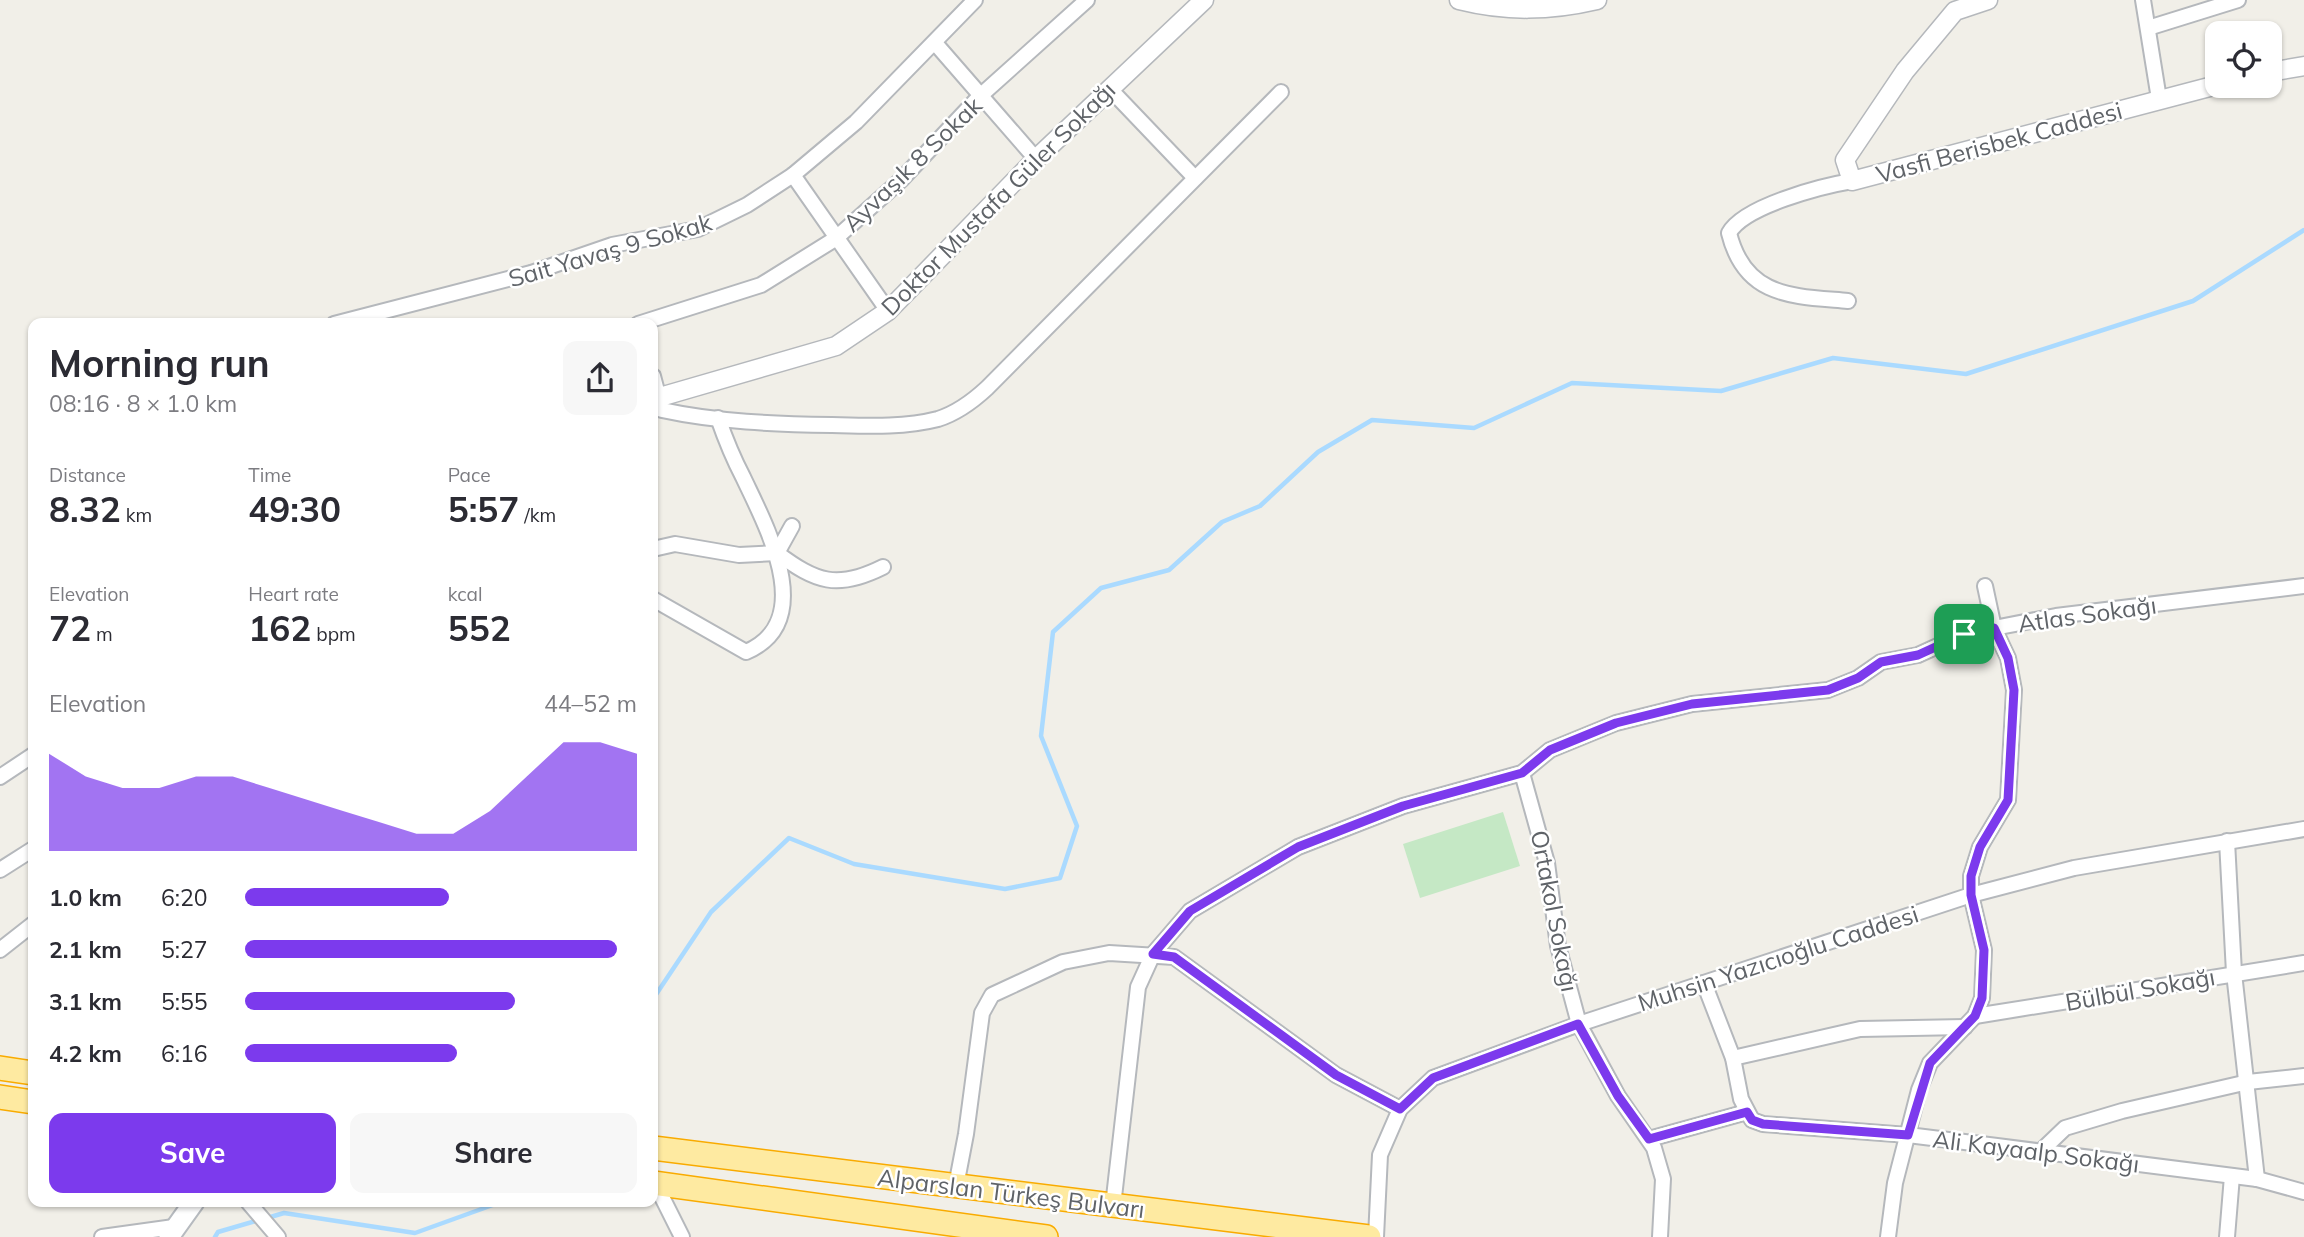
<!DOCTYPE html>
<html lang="en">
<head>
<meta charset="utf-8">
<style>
	:root { --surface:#fff; --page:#f7f7f7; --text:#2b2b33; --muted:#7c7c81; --accent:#7c3aed }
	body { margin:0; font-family:Mulish,sans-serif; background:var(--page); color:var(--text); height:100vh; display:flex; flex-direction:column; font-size:26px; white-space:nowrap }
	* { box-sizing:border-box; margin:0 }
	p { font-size:23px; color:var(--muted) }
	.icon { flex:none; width:38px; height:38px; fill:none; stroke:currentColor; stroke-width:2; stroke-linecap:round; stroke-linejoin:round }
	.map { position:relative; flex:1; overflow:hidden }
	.sheet { position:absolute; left:28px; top:318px; width:630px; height:889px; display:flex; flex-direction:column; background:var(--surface); border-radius:14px; box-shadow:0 2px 5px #0004 }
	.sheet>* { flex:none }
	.tools { position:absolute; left:2205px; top:21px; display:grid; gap:14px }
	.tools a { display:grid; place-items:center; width:77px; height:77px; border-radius:14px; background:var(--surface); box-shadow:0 2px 5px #0004; font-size:35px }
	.pin { position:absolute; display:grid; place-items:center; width:60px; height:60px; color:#fff; margin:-30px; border-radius:14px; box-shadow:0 4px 10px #0006 }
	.round { display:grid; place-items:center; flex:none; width:74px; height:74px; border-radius:14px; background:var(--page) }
	.headline { display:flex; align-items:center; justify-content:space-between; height:119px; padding:0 21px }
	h1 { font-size:38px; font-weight:700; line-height:52px }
	.stats { display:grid; grid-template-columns:repeat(3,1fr); gap:10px; height:119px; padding:7px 21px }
	.stats div { display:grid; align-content:center }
	.stats b { font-size:35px; font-weight:700 }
	.stats small { font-size:19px; font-weight:400 }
	.stats p { font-size:19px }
	.chart { height:196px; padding:14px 21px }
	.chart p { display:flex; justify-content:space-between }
	.chart svg { width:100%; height:126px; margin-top:7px; fill:var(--accent); opacity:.7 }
	.button { display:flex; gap:14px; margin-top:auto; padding:14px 21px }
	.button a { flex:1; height:80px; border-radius:14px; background:var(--accent); color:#fff; font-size:28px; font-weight:700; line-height:80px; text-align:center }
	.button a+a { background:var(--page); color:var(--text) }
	ul { padding:0 21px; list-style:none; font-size:23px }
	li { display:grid; grid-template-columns:112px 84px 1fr; align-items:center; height:52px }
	li i { height:18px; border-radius:9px; background:var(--accent) }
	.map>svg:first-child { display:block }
	.green { fill:#c5e8c5 }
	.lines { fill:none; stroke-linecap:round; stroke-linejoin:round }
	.stream { stroke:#aadaff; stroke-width:4.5 }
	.minor-casing { stroke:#b5b8bc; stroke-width:18 }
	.tertiary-casing { stroke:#b5b8bc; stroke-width:21 }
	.secondary-casing { stroke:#b6babf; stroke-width:23 }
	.trunk-casing { stroke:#f9ab00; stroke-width:26 }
	.minor { stroke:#fff; stroke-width:14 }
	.tertiary { stroke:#fff; stroke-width:18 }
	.secondary { stroke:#fff; stroke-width:19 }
	.trunk { stroke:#feeaa1; stroke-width:23 }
	.route-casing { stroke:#fff; stroke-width:14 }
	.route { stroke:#7c3aed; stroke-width:9 }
	.labels { text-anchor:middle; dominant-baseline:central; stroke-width:5; stroke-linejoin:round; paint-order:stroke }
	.street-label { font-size:24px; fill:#5f6368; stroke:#fff }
</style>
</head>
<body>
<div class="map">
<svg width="2304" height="1237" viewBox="0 0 2304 1237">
	<rect width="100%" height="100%" fill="#f1efe8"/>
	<!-- green -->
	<polygon class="green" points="1503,812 1520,866 1420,898 1403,844"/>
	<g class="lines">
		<!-- stream -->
		<g class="stream">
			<polyline points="653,999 711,912 789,838 854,864 1005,889 1060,878 1077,826 1041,736 1053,632 1101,588 1169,570 1222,522 1260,506 1318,452 1372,420 1474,428 1572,383 1721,391 1833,358 1966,374 2193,301 2304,230"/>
			<polyline points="267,1218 284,1213 415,1233 501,1202"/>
			<polyline points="215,1237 218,1232 259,1220"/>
		</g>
		<!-- minor casing -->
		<g class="minor-casing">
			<g id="minor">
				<polyline points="2143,0 2159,99"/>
				<polyline points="2148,28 2238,0"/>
				<polyline points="935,43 1036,159"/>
				<polyline points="1109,88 1195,178"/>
				<polyline points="793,175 888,311"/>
				<path d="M1848,301C1793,296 1745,298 1729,233C1744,206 1822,186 1852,181"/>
				<polyline points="334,324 531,273 612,245 698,229 747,205 793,175 856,122 975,0"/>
				<polyline points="638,324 761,285 835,239 901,180 979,97 1087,0"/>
				<path d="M653,376L662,410C717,422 775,424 832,425C867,426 903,428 938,419C957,413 973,401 987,388L1281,92"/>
				<path d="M653,549L675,544L739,555L777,553C816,582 837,590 883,567"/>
				<polyline points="777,553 792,526"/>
				<path d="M653,599L746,652C819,621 765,524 743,477C733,458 725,438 718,418"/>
				<polyline points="1522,773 1547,863 1558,946 1579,1024 1618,1096 1654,1148 1663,1179 1660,1237"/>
				<polyline points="0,777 33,755"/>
				<polyline points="2227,841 2234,973 2257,1179"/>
				<polyline points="0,870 33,849"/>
				<polyline points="0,950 33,924"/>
				<polyline points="1704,983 1733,1058 1741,1099 1752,1120 1763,1124 1908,1135 1997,1146 2257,1179 2304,1192"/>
				<polyline points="1975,1016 2304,963"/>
				<polyline points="1733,1058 1860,1029 1965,1027"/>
				<polyline points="1649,1139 1747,1112"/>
				<polyline points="2040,1152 2065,1128 2122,1111 2248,1082 2304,1076"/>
				<polyline points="655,1183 682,1237"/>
				<polyline points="956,1186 966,1134 982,1013 992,995 1063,962 1109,953 1174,957 1336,1075 1400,1109"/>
				<polyline points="248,1202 278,1237"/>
				<polyline points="1113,1206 1138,987 1153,954 1190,911 1298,847 1403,806 1522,773 1550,750 1616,723 1692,704 1828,690 1858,678 1881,662 1918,655 1964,634 1994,628 2056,616 2304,586"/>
				<polyline points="102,1237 174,1227"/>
				<polyline points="1376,1237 1380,1155 1400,1109 1433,1078 1579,1024 1971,895 2074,868 2304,829"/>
				<polyline points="1888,1237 1895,1183 1919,1090 1930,1063 1975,1016 1982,998 1984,950 1971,895 1971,876 1980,847 2008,800 2014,690 2008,658 1994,628 1985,586"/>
				<polyline points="2227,1237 2232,1176"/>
			</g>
		</g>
		<!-- tertiary casing -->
		<g class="tertiary-casing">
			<g id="tertiary">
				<path d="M1459,0C1507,12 1550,11 1597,0"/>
				<polyline points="1988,0 1955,11 1905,71 1845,160 1852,181 2217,85"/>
				<polyline points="2270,72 2304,66"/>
				<polyline points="653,399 836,346 888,311 1036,159 1204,0"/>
			</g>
		</g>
		<!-- secondary casing -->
		<g class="secondary-casing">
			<polyline id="secondary" points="169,1237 194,1202"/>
		</g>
		<!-- trunk casing -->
		<g class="trunk-casing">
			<g id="trunk">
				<polyline points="0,1068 33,1073"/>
				<polyline points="0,1097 33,1102"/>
				<polyline points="653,1148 1369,1237"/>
				<polyline points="653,1183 1046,1237"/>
			</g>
		</g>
		<!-- minor -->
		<use href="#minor" class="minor"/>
		<!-- tertiary -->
		<use href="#tertiary" class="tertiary"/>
		<!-- secondary -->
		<use href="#secondary" class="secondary"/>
		<!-- trunk -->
		<use href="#trunk" class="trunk"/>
	</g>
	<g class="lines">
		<!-- route casing -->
		<g class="route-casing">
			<polygon id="route" points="1994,628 2008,658 2014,690 2008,800 1980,847 1971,876 1971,895 1984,950 1982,998 1975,1016 1930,1063 1908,1135 1763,1124 1752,1120 1747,1112 1649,1139 1618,1096 1578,1024 1433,1078 1400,1109 1336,1075 1174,957 1153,954 1190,911 1298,847 1403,806 1522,773 1550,750 1616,723 1692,704 1828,690 1858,678 1881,662 1918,655 1964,634"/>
		</g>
		<!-- route -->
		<use href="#route" class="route"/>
	</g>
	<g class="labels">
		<!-- street labels -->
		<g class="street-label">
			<text transform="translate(1999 142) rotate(-15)">Vasfi Berisbek Caddesi</text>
			<text transform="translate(912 164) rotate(-44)">Ayvaşık 8 Sokak</text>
			<text transform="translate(998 198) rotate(-45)">Doktor Mustafa Güler Sokağı</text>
			<text transform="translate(610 250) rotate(-16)">Sait Yavaş 9 Sokak</text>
			<text transform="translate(2087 614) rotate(-8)">Atlas Sokağı</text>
			<text transform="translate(1555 911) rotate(79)">Ortakol Sokağı</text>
			<text transform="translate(1778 958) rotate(-18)">Muhsin Yazıcıoğlu Caddesi</text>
			<text transform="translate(2140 989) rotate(-10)">Bülbül Sokağı</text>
			<text transform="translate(2036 1151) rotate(7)">Ali Kayaalp Sokağı</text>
			<text transform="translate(1011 1193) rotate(7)">Alparslan Türkeş Bulvarı</text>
		</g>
	</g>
</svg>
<div class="tools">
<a><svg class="icon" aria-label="locate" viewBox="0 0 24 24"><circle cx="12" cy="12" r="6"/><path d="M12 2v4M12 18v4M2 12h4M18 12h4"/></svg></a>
</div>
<div class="pin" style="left:1964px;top:634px;background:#1e9e55"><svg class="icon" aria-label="arrive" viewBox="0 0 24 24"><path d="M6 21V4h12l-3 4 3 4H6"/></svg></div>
<section class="sheet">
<div class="headline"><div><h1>Morning run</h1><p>08:16 · 8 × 1.0 km</p></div><a class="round"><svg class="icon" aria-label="share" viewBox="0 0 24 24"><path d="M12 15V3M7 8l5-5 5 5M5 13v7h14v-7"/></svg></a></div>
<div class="stats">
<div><p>Distance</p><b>8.32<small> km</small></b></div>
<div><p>Time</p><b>49:30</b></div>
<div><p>Pace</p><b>5:57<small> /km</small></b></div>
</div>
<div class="stats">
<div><p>Elevation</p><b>72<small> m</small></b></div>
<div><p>Heart rate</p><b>162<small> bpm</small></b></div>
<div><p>kcal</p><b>552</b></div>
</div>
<div class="chart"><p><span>Elevation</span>44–52 m</p>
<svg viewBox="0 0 160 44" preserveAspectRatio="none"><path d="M0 44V10L10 18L20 22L30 22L40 18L50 18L60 22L70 26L80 30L90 34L100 38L110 38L120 30L130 18L140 6L150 6L160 10V44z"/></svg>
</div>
<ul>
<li><b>1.0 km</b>6:20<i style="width:52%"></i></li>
<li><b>2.1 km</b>5:27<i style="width:95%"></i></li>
<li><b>3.1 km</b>5:55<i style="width:69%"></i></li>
<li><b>4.2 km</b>6:16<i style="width:54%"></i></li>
</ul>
<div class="button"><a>Save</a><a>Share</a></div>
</section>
</div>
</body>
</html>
